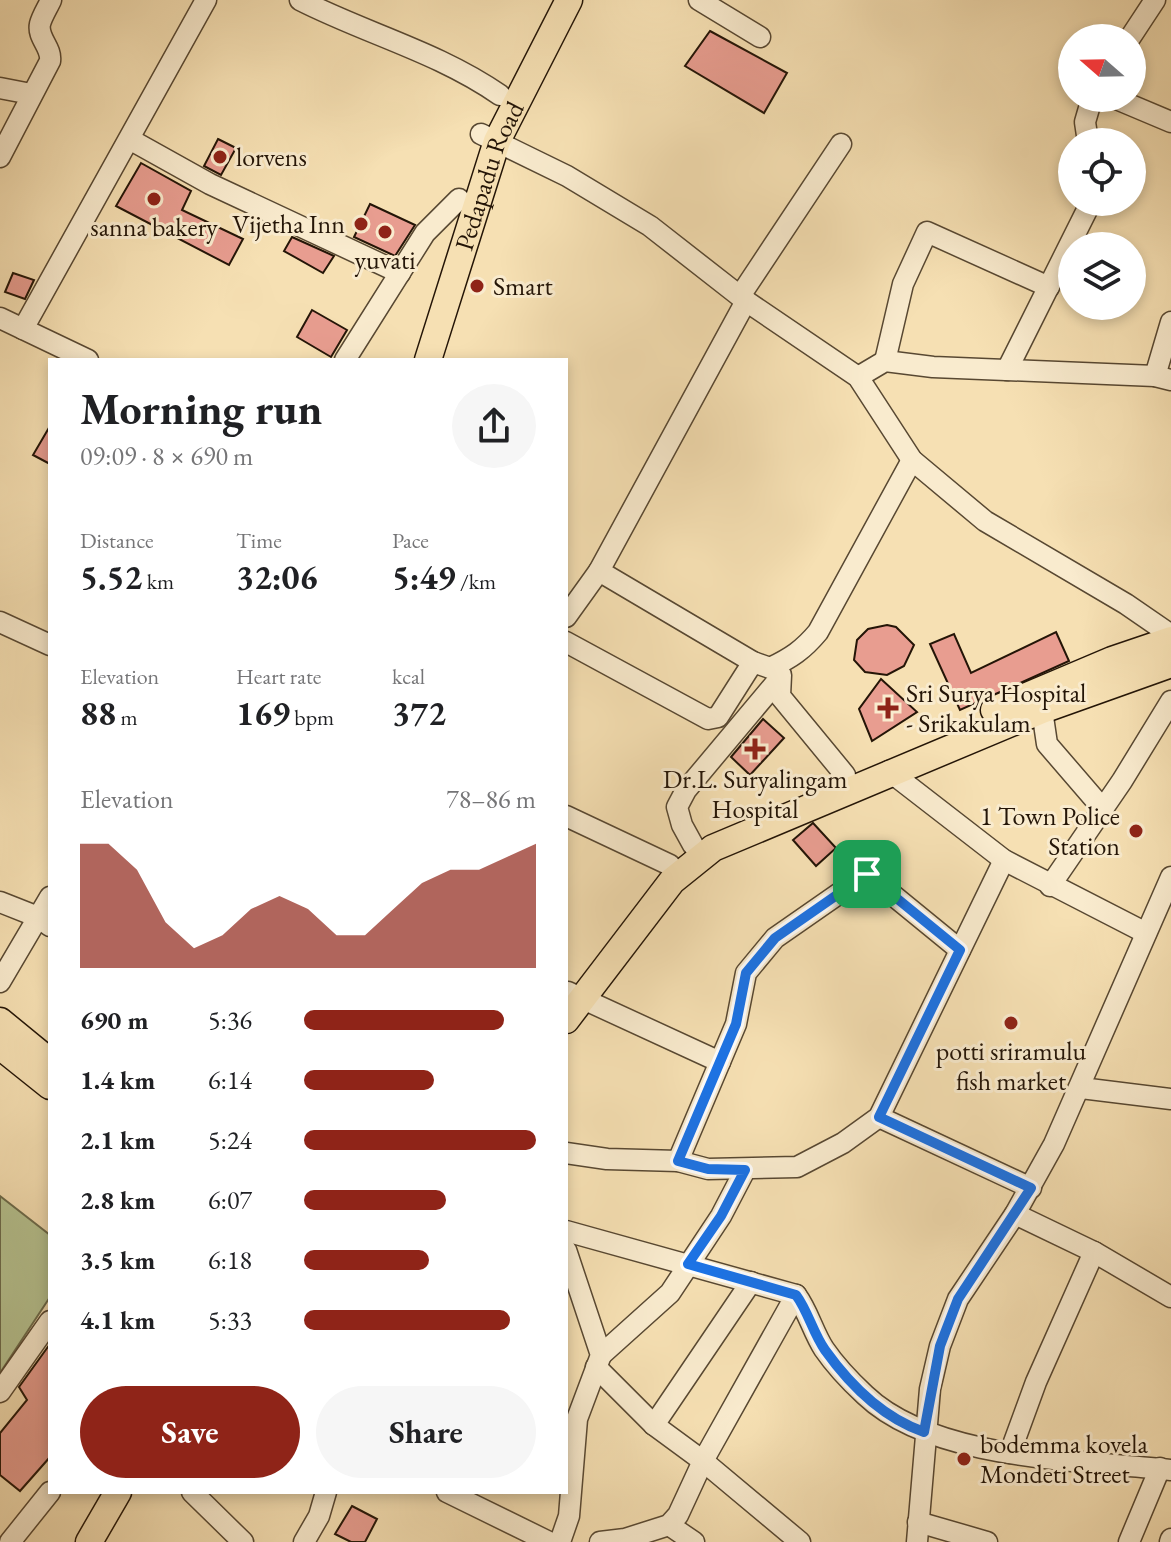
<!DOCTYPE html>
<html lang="en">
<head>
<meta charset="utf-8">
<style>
	:root { --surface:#fff; --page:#f6f6f6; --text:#202124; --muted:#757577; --accent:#8f2418 }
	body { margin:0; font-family:"EB Garamond",serif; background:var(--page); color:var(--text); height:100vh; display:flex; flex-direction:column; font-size:30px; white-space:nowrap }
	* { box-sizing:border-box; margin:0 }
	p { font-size:26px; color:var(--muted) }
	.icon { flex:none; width:44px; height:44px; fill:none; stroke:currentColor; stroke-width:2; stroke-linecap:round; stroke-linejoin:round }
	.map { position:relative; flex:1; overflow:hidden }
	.panel { position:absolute; left:48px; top:358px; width:520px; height:1136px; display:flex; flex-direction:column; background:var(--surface); border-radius:0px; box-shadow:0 4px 12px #0003 }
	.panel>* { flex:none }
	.needle { width:52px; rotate:290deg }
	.buttons { position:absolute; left:1058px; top:24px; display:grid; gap:16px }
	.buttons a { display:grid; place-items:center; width:88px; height:88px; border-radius:50%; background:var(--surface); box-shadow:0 4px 12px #0003; font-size:40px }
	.pin { position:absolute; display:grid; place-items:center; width:68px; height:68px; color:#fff; margin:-34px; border-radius:16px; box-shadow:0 4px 12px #0006 }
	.round { display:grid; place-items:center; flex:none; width:84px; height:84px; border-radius:42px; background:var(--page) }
	.head { display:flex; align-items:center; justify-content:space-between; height:136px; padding:0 32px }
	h1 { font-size:44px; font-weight:700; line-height:60px }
	.metrics { display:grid; grid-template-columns:repeat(3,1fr); gap:12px; height:136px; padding:8px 32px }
	.metrics div { display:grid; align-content:center }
	.metrics b { font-size:34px; font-weight:700 }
	.metrics small { font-size:22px; font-weight:400 }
	.metrics p { font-size:22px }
	.chart { height:224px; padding:16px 32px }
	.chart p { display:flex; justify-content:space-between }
	.chart svg { width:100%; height:144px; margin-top:8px; fill:var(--accent); opacity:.7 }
	.cta { display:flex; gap:16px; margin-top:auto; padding:16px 32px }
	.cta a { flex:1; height:92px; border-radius:48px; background:var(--accent); color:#fff; font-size:32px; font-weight:700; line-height:92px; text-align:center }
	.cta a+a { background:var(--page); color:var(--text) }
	ul { padding:0 32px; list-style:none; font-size:26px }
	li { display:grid; grid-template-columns:128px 96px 1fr; align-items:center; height:60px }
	li i { height:20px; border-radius:10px; background:var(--accent) }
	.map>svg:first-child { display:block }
	.green { fill:#b6c391; stroke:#6d6c4c; stroke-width:2 }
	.building { fill:#e89d90; stroke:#241507; stroke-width:2 }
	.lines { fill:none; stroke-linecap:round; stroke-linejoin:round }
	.minor-casing { stroke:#584832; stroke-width:23 }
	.major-casing { stroke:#241507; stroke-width:29 }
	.minor { stroke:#f9ebce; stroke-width:20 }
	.major { stroke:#f6e0b3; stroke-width:26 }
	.route-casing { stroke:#fff; stroke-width:16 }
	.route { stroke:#1a73e8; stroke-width:10 }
	.poi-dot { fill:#8f2418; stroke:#f9ebce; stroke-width:3 }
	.labels { text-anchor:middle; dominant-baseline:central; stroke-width:6; stroke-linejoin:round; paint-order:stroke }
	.poi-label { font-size:26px; fill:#241507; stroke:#f9ebce; text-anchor:start }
	.street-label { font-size:26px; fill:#241507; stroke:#f9ebce }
</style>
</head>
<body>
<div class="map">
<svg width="1171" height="1542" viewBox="0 0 1171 1542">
	<rect width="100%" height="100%" fill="#f6e0b3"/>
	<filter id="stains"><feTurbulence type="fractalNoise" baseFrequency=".0025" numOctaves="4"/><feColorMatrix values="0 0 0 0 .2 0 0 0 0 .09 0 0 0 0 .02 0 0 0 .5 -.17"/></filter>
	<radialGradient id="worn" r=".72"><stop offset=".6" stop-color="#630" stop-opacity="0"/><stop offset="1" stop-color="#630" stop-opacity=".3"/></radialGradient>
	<!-- green -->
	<polygon class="green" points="0,1196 50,1235 50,1297 0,1373"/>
	<!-- building -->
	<g class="building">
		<polygon points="710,31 787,73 764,113 685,66"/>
		<polygon points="218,139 236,148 221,175 204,166"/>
		<polygon points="141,163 191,191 182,210 243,239 229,265 116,206"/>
		<polygon points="370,204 415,225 395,256 354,237"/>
		<polygon points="292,237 334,256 323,273 284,251"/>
		<polygon points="13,273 34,280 25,299 5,292"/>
		<polygon points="312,310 347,330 331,357 297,337"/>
		<polygon points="50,426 50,464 33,455"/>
		<polygon points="887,625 896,627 914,645 904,666 887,675 865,672 854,660 857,640 868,629"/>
		<polygon points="1056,632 1069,661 960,710 930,644 954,634 971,673"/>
		<polygon points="881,679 917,712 872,741 859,709"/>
		<polygon points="763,719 784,738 750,775 731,757"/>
		<polygon points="813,823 836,848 816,866 793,840"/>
		<polygon points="50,1344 50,1457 20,1491 0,1475 0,1433 27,1400 19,1387"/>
		<polygon points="352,1506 377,1519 365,1542 351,1542 335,1534"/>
	</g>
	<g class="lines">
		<!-- minor casing -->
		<g class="minor-casing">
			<g id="minor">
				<path d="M300,0C367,34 438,52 500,95"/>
				<polyline points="699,0 760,37"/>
				<polyline points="1130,38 1155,0"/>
				<polyline points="0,88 31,94"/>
				<polyline points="1114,98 1171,122"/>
				<polyline points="481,134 567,176 650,226 746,301 858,377 912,460 985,521 1126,604 1171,635"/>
				<polyline points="131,140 210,184 400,273"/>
				<polyline points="1088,142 1085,122 1092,98"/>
				<path d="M0,157L50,61C52,47 37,38 40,24C42,16 48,7 51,0"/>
				<polyline points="740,296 841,144"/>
				<polyline points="0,318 88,360"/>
				<polyline points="23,329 206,0"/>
				<polyline points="345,360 425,233 459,199"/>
				<polyline points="885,361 903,284 927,232 1049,287"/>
				<polyline points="1007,370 1091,202"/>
				<polyline points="1155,376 1171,322"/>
				<polyline points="858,377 885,361 933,367 1155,376 1171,380"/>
				<polyline points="599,571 746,301"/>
				<path d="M566,617L599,571L753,662L770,668C791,658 803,650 818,632L912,460"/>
				<polyline points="0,622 50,645"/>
				<polyline points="566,642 708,719 718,717 753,662"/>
				<polyline points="781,675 780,696 845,775"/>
				<polyline points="1042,710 1047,744 1103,809"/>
				<polyline points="889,771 1004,860 1146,933"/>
				<polyline points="566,816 670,865"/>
				<polyline points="693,845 682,825 677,807 686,790 779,679"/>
				<polyline points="1050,886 1122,781 1171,701"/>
				<polyline points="0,902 38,917 50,926"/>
				<polyline points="0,982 50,897"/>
				<polyline points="568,992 720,1062"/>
				<polyline points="1081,1088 1171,1099"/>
				<polyline points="879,1117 1031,1188"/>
				<polyline points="566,1153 607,1159 678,1161 708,1169 797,1167 843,1143 879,1117 1004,860"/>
				<polyline points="678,1161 736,1024 746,973 775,938 867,874 960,950"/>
				<polyline points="1015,1214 1094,1252 1171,1297"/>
				<polyline points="566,1231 796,1295 703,1461 678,1515 669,1525 625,1539 600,1542"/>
				<path d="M796,1295C808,1311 813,1332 824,1349C835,1365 851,1382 865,1395C933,1460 1080,1460 1171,1470"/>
				<polyline points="601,1355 670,1293 721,1216 745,1170"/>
				<polyline points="596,1367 654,1425 703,1461 800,1542"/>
				<polyline points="0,1392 50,1321"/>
				<polyline points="654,1425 751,1282"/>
				<polyline points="1010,1453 1036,1382 1094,1252"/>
				<polyline points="192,1492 243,1542"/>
				<polyline points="447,1492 549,1542"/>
				<polyline points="918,1522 987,1542"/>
				<polyline points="669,1525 694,1542"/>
				<polyline points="10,1542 50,1492"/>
				<polyline points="304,1542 319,1516 326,1492"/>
				<polyline points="560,1542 569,1516 577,1419 601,1355 566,1250"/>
				<polyline points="917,1542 930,1389 940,1346 958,1299 1015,1214 1054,1144 1171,877"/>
				<polyline points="1129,1542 1160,1468"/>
				<polyline points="1170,1542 1171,1539"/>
			</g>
		</g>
		<!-- major casing -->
		<g class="major-casing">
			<g id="major">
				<path id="s1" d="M428,360L497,141L569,0"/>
				<polyline points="994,710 1112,660 1171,640"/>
				<polyline points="566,1020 672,881 713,848 1042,710 1171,664"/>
				<polyline points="0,1021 50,1062"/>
				<polyline points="0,1046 50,1086"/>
				<polyline points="89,1542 118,1492"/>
			</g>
		</g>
		<!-- minor -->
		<use href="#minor" class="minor"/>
		<!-- major -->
		<use href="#major" class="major"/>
	</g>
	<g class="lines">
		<!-- route casing -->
		<g class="route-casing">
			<path id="route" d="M867,874L960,950L879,1117L1031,1188L958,1299L940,1346L924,1432C884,1418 850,1385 825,1350C813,1333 808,1311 796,1295L688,1264L721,1216L745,1170L708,1169L678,1161L736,1024L746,973L775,938Z"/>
		</g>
		<!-- route -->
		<use href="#route" class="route"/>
	</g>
	<!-- markers -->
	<g class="poi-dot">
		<circle cx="220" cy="157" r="8"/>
		<circle cx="154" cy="199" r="8"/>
		<circle cx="361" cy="224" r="8"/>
		<circle cx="385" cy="232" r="8"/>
		<circle cx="477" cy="286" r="8"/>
		<path d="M884 696h8v8h8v8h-8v8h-8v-8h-8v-8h8z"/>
		<path d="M751 737h8v8h8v8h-8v8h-8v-8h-8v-8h8z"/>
		<circle cx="1136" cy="831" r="8"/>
		<circle cx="1011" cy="1023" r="8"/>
		<circle cx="964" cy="1459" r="8"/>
	</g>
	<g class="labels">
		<!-- poi labels -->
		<g class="poi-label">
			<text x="236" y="157">lorvens</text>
			<text x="345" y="224" text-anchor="end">Vijetha Inn</text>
			<text x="154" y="227" text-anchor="middle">sanna bakery</text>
			<text x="385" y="260" text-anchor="middle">yuvati</text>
			<text x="493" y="286">Smart</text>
			<text x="906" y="693">Sri Surya Hospital<tspan x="906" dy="30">- Srikakulam</tspan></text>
			<text x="755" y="779" text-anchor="middle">Dr.L. Suryalingam<tspan x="755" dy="30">Hospital</tspan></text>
			<text x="1120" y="816" text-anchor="end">1 Town Police<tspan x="1120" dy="30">Station</tspan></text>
			<text x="1011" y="1051" text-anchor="middle">potti sriramulu<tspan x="1011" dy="30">fish market</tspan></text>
			<text x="980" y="1444">bodemma kovela<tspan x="980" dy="30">Mondeti Street</tspan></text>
		</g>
		<!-- street labels -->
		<g class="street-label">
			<text stroke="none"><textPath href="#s1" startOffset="194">Pedapadu Road</textPath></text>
		</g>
	</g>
	<rect width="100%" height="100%" filter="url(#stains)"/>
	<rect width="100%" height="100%" fill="url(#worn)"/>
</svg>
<div class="buttons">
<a><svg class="needle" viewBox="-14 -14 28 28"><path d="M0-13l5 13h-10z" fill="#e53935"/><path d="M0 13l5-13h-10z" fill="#757577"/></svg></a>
<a><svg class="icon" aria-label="locate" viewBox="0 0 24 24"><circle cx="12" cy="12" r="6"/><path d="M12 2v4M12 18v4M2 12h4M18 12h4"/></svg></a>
<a><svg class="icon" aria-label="layers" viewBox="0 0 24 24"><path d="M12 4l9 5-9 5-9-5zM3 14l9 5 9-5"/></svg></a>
</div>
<div class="pin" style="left:867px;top:874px;background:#1e9e55"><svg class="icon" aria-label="arrive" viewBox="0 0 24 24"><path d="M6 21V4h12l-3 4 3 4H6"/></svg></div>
<section class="panel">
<div class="head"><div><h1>Morning run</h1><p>09:09 · 8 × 690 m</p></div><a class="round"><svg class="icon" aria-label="share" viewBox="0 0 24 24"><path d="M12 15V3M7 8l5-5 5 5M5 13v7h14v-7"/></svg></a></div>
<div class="metrics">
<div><p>Distance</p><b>5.52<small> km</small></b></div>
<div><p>Time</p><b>32:06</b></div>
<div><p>Pace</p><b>5:49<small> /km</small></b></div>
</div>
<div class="metrics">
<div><p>Elevation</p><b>88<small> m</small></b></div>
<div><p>Heart rate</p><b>169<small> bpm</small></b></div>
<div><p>kcal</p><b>372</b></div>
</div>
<div class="chart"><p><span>Elevation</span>78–86 m</p>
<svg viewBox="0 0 160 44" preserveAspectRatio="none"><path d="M0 44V6L10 6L20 14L30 30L40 38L50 34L60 26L70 22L80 26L90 34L100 34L110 26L120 18L130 14L140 14L150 10L160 6V44z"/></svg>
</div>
<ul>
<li><b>690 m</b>5:36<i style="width:86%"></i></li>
<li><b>1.4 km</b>6:14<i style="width:56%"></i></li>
<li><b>2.1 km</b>5:24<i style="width:100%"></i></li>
<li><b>2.8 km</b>6:07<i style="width:61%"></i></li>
<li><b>3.5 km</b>6:18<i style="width:54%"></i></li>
<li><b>4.1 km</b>5:33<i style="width:89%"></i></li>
</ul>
<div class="cta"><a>Save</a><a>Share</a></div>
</section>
</div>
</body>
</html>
